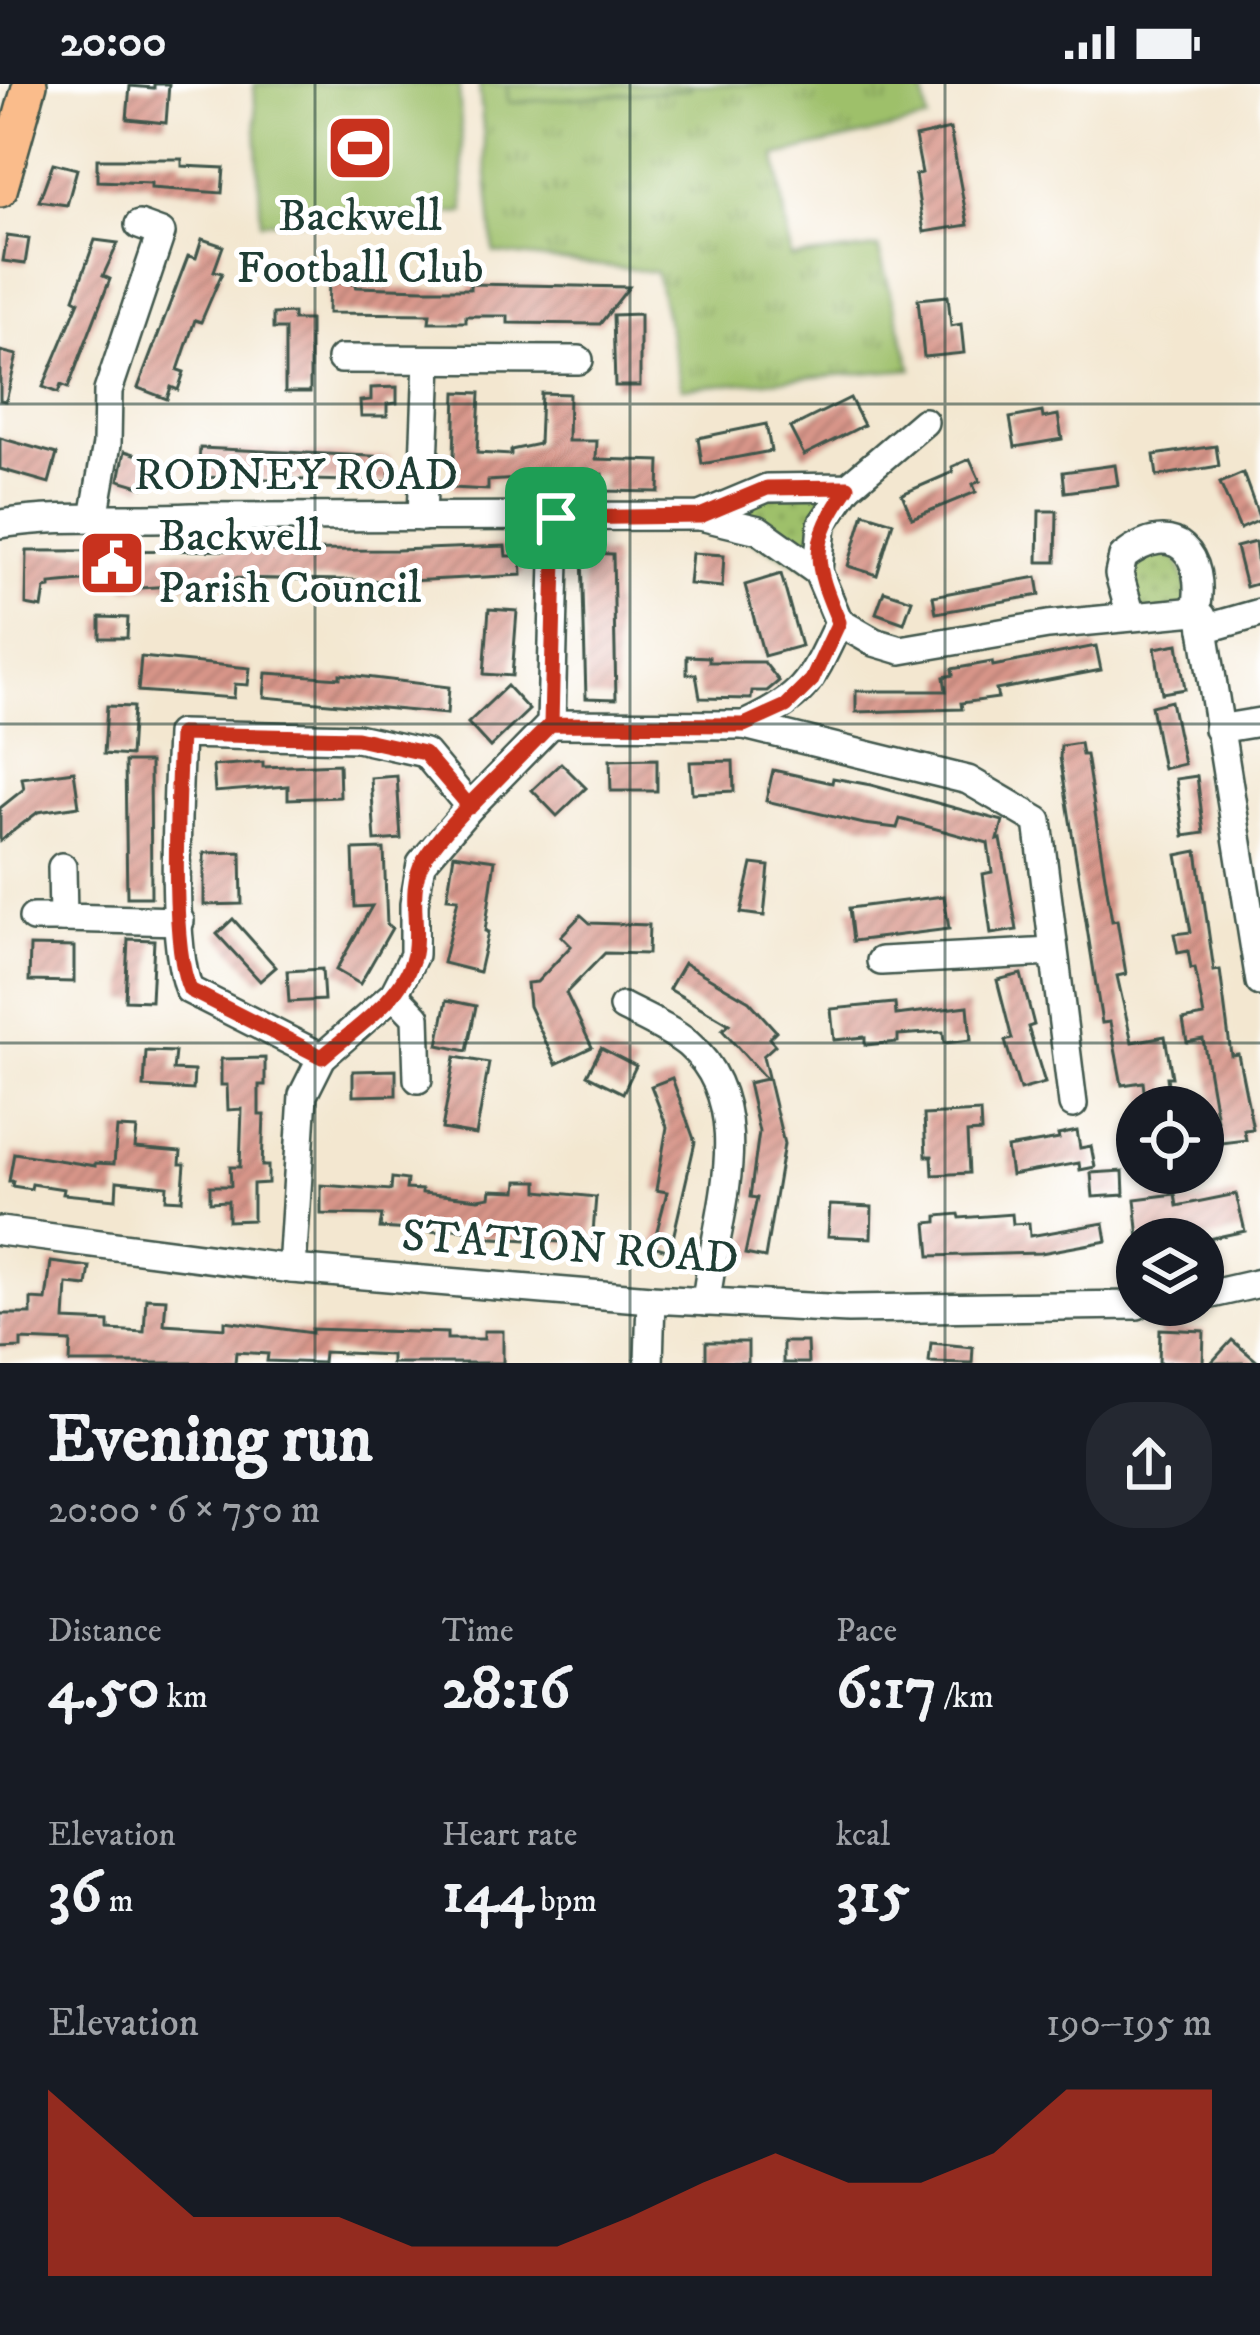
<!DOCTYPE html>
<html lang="en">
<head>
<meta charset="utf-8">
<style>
	:root { --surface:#171b24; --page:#242831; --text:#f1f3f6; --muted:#9ea1a6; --accent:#c8321e }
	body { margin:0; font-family:"IM FELL DW Pica",serif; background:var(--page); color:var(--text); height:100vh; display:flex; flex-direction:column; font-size:45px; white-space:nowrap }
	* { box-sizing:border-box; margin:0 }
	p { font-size:39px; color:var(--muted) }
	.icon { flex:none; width:66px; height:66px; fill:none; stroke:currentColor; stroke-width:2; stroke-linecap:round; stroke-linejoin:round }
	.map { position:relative; height:1279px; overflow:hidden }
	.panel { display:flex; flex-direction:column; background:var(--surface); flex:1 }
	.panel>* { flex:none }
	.controls { position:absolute; left:1116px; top:1002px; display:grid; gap:24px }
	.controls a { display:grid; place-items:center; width:108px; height:108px; border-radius:50%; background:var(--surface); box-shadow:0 3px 9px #0004; font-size:60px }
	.pin { position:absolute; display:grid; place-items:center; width:102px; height:102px; color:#fff; margin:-51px; border-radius:24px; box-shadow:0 6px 18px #0006 }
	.round { display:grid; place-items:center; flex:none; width:126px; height:126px; border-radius:48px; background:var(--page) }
	.overview { display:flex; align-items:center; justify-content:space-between; height:204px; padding:0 48px }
	h1 { font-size:66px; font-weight:700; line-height:90px }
	.stats { display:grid; grid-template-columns:repeat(3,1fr); gap:18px; height:204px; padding:12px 48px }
	.stats div { display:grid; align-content:center }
	.stats b { font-size:60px; font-weight:700 }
	.stats small { font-size:33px; font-weight:400 }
	.stats p { font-size:33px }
	.chart { height:336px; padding:24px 48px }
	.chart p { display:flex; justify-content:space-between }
	.chart svg { width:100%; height:216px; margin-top:12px; fill:var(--accent); opacity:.7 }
	.status { display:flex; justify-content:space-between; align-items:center; height:84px; padding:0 60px; background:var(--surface); direction:ltr }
	.status svg { height:33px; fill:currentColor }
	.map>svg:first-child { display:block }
	.grass { fill:url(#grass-dots); stroke:#5e7e4f; stroke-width:3 }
	.park { fill:url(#park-tufts); stroke:#5e7e4f; stroke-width:3 }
	.garden { fill:#9ec06a; stroke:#5e7e4f; stroke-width:3 }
	.building { fill:url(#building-hatch) }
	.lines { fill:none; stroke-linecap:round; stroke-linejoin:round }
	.minor-casing { stroke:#3f564b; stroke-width:32 }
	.major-casing { stroke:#3f564b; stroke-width:38 }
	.minor { stroke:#fff; stroke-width:27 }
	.major { stroke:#fabc8b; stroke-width:33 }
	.route-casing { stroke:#fff; stroke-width:24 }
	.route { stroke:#c8321e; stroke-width:15 }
	.grid { fill:none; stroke:#1f3d34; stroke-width:3; stroke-opacity:0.55 }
	.labels { text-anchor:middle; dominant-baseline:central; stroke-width:10; stroke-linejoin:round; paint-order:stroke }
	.poi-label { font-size:45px; fill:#1f3d34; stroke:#fff }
	.street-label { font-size:45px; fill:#1f3d34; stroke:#fff }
</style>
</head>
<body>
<div class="status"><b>20:00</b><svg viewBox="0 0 49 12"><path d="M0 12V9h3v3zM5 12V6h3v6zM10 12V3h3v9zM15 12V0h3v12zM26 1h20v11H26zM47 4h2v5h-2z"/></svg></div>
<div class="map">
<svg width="1260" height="1279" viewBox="0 0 1260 1279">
	<defs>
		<pattern id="grass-dots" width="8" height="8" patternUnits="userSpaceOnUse" patternTransform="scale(3)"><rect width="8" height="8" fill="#9ec06a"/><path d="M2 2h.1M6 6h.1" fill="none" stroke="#809d58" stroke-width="1.8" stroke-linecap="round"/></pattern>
		<pattern id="park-tufts" width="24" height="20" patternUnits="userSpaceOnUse" patternTransform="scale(3)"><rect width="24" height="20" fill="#9ec06a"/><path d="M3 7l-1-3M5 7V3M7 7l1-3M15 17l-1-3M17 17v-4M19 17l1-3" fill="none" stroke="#809d58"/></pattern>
		<pattern id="building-hatch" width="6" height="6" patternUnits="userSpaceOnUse" patternTransform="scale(3)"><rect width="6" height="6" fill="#d89589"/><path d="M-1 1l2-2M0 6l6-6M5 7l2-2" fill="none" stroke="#af7b71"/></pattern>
	</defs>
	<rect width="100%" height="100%" fill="#fff"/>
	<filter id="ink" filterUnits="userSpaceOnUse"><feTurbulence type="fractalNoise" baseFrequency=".00833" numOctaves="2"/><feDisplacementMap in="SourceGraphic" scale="24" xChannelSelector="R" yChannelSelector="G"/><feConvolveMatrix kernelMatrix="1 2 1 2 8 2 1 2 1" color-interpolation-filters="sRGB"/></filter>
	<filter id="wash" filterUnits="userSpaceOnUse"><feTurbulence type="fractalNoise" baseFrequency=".004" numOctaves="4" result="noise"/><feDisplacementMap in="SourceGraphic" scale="48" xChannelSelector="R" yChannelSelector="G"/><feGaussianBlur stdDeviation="2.7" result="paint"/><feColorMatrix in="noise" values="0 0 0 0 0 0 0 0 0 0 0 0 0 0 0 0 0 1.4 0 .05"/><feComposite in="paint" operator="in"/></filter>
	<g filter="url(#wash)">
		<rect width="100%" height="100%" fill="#f3e7d0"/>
		<!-- grass -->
		<g class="grass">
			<polygon points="848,403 818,488 700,432 767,404"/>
			<polygon points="1171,457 1196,527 1131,532 1123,473"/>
		</g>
		<!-- park -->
		<polygon class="park" points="479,0 922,0 928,36 776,72 791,174 878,164 912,285 682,304 656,188 494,169"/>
		<!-- garden -->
		<g class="garden">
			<polygon points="254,0 459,0 465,128 261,138"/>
			<polygon points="507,0 690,0 690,5 508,19"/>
		</g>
		<g id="blocks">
			<!-- building -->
			<g class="building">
				<polygon points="154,0 169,0 166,39 127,35 130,2 154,4"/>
				<polygon points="950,45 968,141 924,148 915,91 922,89 915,53"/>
				<polygon points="97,75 182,75 182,82 224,84 222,109 151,104 151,99 97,97"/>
				<polygon points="53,79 77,85 67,121 39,117"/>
				<polygon points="7,152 29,155 25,180 3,177"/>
				<polygon points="202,155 223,162 214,187 222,189 201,238 195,236 178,286 184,288 178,306 171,303 167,315 138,304 188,172 196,174"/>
				<polygon points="95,156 118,159 103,192 110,195 68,304 61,301 58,309 43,303 79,217 74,214"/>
				<polygon points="329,198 356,199 356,203 424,205 470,205 470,200 629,203 600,240 508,239 508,232 466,232 466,238 429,238 430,230 328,229"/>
				<polygon points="948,212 951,242 961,240 964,269 924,273 918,215"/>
				<polygon points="293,229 293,236 310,236 310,308 285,308 285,245 273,245 273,230"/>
				<polygon points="640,230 640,302 615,302 613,231"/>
				<polygon points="0,267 17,271 6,317 0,316"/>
				<polygon points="397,303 397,319 387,320 387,332 361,332 360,317 371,316 371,304"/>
				<polygon points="456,308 480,309 477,369 511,371 511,366 539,360 541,309 569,310 568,357 597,357 596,375 660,377 659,408 603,407 603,390 567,392 568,401 517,404 517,395 488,397 488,406 453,404"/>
				<polygon points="850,314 864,341 804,371 790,344"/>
				<polygon points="1042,328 1043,334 1058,331 1062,355 1015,363 1010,334"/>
				<polygon points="766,340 771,367 702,380 698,354"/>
				<polygon points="0,354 57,370 49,399 0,385"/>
				<polygon points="1216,362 1219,382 1157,392 1154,371"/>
				<polygon points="200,364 390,373 389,398 198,393"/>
				<polygon points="125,367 151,375 143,403 119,396"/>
				<polygon points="970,375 980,397 973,400 976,408 912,434 902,410 953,388 952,383"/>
				<polygon points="1115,381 1118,401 1065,408 1063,388"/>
				<polygon points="1243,389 1260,436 1240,445 1220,399"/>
				<polygon points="1039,427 1057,427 1056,478 1038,478"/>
				<polygon points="864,429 893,438 877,491 848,482"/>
				<polygon points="1255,458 1260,499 1246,503 1236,463"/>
				<polygon points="505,462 506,472 521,472 522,491 409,497 217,494 217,499 125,505 125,494 93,496 50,500 50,504 45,505 42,524 26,521 27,467 398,466"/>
				<polygon points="582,469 613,470 616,615 586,614"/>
				<polygon points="692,469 724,471 722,503 689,500"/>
				<polygon points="781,490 801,562 764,572 745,501"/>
				<polygon points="1037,493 1040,511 936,529 933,512"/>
				<polygon points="884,507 912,516 904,539 876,529"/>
				<polygon points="489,525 517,527 512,592 484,590"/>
				<polygon points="100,533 128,534 127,554 100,554"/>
				<polygon points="1178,560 1185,605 1162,609 1155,564"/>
				<polygon points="1096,562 1101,586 996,606 998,614 961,619 962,625 856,628 856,607 946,607 944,593 953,591 952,585 992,578 993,582"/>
				<polygon points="687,572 709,573 709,578 764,578 779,597 767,607 752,607 751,615 700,614 696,590 687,590"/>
				<polygon points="141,573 250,584 248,601 235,600 234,614 138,607"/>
				<polygon points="266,589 340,594 340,590 449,603 447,630 264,613"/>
				<polygon points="507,602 529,626 490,663 468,639"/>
				<polygon points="1171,617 1184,680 1163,685 1151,622"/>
				<polygon points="107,622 133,623 130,672 104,670"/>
				<polygon points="1080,659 1082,671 1086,671 1112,837 1117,836 1126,890 1117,892 1132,958 1165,952 1172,993 1167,993 1171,1023 1146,1023 1143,998 1122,1001 1110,938 1102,939 1060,673 1061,662"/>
				<polygon points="657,675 657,707 611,707 610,676"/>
				<polygon points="733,677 734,707 692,709 690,678"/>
				<polygon points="125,678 150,678 151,813 127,813"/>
				<polygon points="263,678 263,683 339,680 340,713 288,715 288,702 215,708 213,682"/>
				<polygon points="561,679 586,704 557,732 532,706"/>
				<polygon points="773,686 832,699 833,694 871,701 1003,737 998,756 1001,755 1017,846 991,850 983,790 992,788 988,759 900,735 897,744 864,740 766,717"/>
				<polygon points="74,687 79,722 38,728 0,757 0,724 24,705 22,694"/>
				<polygon points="397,692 401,755 375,757 371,694"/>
				<polygon points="1197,692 1204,749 1184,752 1176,695"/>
				<polygon points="384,765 387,841 392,844 360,900 336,886 372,822 355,823 353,766"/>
				<polygon points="1197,767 1214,887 1220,886 1231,971 1238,970 1253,1045 1244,1046 1246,1056 1221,1059 1203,955 1187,958 1183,936 1204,932 1195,884 1191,885 1188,867 1178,869 1174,850 1191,848 1177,771"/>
				<polygon points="241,768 242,820 204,821 204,769"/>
				<polygon points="454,770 495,776 485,847 488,848 479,888 443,879 458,815 447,814"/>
				<polygon points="752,780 769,782 764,832 741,829"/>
				<polygon points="944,812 949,845 853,857 849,824"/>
				<polygon points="581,831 590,839 649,841 648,870 605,869 566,909 592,963 556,980 529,922 527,899 537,898 571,862 561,852"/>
				<polygon points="233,835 276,883 260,897 217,850"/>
				<polygon points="128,855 154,856 151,917 125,916"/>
				<polygon points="30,862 74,863 74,898 29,897"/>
				<polygon points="684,879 749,917 776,947 769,954 775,961 763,972 784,1060 765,1174 745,1170 757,1114 750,1113 759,1048 748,999 766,995 722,946 729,940 669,905"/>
				<polygon points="322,885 324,916 289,918 287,887"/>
				<polygon points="1021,890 1034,941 1028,943 1045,999 1020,1006 1005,957 1012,955 997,896"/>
				<polygon points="447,916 476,922 467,967 438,961"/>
				<polygon points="895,919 896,931 968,922 971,956 944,959 943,948 898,951 898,958 865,961 865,953 834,956 831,925"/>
				<polygon points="601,964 636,982 623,1009 587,991"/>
				<polygon points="146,967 175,968 173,986 194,987 193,1006 144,1003"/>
				<polygon points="455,973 489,979 476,1051 442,1045"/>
				<polygon points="265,974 265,1001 259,1001 259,1031 264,1031 262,1082 268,1082 268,1099 253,1100 253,1136 228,1137 228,1117 210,1118 210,1102 231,1102 230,1083 240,1083 242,1025 228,1026 227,1001 221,1001 221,975"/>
				<polygon points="396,986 396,1011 353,1012 353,987"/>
				<polygon points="672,994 695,1058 670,1167 653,1162 667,1108 656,1106 667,1043 651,1002"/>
				<polygon points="980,1028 981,1048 967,1049 969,1089 933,1091 932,1072 926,1072 924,1031"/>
				<polygon points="117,1044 137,1045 135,1064 181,1068 180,1080 185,1080 182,1116 166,1115 167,1102 117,1097 116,1115 63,1110 64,1105 32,1100 31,1105 12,1102 13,1097 9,1097 14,1069 95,1082 95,1079 114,1080"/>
				<polygon points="1077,1047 1080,1064 1091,1062 1095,1083 1080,1086 1079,1079 1011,1091 1007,1064 1059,1055 1058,1051"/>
				<polygon points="1123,1087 1124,1111 1093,1113 1091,1089"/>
				<polygon points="392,1094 407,1096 406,1105 422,1106 422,1109 479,1115 490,1113 491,1106 517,1107 518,1097 538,1097 538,1107 596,1113 592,1160 477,1153 478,1147 442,1144 442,1148 380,1144 382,1131 321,1130 321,1101 391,1106"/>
				<polygon points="1175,1110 1177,1122 1236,1110 1245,1147 1208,1155 1139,1155 1135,1115"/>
				<polygon points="830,1121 872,1123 871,1154 828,1152"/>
				<polygon points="959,1130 960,1134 1012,1130 1013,1140 1029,1139 1030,1152 1104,1139 1107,1157 1041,1169 930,1172 927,1139 937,1138 937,1132"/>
				<polygon points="51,1178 90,1183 87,1202 67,1200 65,1236 109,1238 109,1246 144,1248 146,1214 166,1215 164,1240 225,1244 225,1237 312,1249 312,1245 447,1249 447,1255 484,1255 484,1247 503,1247 503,1279 391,1279 391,1271 324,1268 323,1279 267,1277 268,1270 236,1268 235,1279 70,1279 71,1258 21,1256 21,1264 0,1265 0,1230 31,1230 31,1215 46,1216"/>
				<polygon points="1160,1245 1204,1247 1203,1279 1159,1279"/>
				<polygon points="1232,1256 1259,1279 1211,1279"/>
				<rect x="706" y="1258" width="42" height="21"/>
				<polygon points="783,1258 807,1258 808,1279 783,1279"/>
				<polygon points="931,1259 973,1263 972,1279 929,1278"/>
			</g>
		</g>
	</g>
	<g filter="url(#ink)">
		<use href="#blocks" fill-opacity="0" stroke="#3f564b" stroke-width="3"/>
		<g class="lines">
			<!-- minor casing -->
			<g class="minor-casing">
				<g id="minor">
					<polyline points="341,275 579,276"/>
					<path d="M700,432L759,446L818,488L839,538C811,597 806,613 744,641"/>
					<polyline points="422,433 428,276"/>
					<polyline points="94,434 107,360 108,307 161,149 139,141"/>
					<path d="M0,440C63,430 127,436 191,433L700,432L767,404L848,403L924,338"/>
					<polyline points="818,488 822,440 848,403"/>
					<path d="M1131,532L1119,490L1123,473C1175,432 1207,471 1196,527"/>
					<polyline points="839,538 874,558 901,566 1048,541 1196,527 1202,532 1260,898"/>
					<polyline points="1204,545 1260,529"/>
					<polyline points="551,640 744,641 968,696 1038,737 1073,1020"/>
					<polyline points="1218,645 1260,638"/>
					<polyline points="62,783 63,834 180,837"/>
					<polyline points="33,834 63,834"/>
					<polyline points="881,877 1053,868"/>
					<polyline points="394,910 416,933 418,995"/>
					<path d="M623,923C644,934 670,945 688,960C762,1024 714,1137 706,1218"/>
					<path d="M322,973L189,906C169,858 178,708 180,650L357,654L425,669L470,723"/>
					<polyline points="0,1147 292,1185 651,1215 848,1225 1137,1221"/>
					<polyline points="292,1185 303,1011 322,973 394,910 414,871 414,820 421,780 470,723 551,640 556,434"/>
					<polyline points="1203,1212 1260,1199"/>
					<polyline points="649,1279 651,1215"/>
				</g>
			</g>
			<!-- major casing -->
			<g class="major-casing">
				<polyline id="major" points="0,106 30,0"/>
			</g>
			<!-- minor -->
			<use href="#minor" class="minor"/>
			<!-- major -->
			<use href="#major" class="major"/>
		</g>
	</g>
	<g class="lines" filter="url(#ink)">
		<!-- route casing -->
		<g class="route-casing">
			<path id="route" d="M556,434L551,640C514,678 450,734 423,777C407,805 420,841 414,870C404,914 354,945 322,973L190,906C169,860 178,707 180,650L357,654L424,669L470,723L551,640L744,641L786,622L812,596L839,538C813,477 809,460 848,403L767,404L700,432L556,434"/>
		</g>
		<!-- route -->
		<use href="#route" class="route"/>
	</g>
	<!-- grid -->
	<path class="grid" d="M315,0V1279M630,0V1279M945,0V1279M0,320H1260M0,640H1260M0,959H1260"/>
	<!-- icons -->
	<defs>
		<g id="stadium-square" transform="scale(3.45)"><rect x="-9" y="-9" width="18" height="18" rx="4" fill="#c8321e" stroke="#fff"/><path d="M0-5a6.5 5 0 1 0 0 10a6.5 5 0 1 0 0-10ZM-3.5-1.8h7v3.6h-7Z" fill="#fff"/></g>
		<g id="civic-square" transform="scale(3.45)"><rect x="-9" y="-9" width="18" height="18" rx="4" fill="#c8321e" stroke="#fff"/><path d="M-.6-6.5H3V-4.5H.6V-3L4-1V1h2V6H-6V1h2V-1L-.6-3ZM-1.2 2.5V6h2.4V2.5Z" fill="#fff"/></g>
	</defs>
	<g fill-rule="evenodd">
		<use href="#stadium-square" x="360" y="64"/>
		<use href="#civic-square" x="112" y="479"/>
	</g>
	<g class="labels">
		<!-- poi labels -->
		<g class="poi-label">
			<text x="360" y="133">Backwell<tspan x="360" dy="52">Football Club</tspan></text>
			<text x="158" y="453" text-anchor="start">Backwell<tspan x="158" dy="52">Parish Council</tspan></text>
		</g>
		<!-- street labels -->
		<g class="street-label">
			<text x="296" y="392">RODNEY ROAD</text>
			<text transform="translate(570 1164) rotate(4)">STATION ROAD</text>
		</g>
	</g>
</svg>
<div class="controls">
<a><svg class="icon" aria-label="locate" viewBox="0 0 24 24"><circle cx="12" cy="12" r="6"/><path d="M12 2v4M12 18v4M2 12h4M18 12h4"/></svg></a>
<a><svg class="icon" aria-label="layers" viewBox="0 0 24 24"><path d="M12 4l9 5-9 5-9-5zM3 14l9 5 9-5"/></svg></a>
</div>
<div class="pin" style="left:556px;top:434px;background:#1e9e55"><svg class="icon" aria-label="arrive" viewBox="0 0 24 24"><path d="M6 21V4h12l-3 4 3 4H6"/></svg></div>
</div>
<section class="panel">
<div class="overview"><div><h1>Evening run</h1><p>20:00 · 6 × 750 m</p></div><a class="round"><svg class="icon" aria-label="share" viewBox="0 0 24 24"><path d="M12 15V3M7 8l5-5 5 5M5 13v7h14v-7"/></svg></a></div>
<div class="stats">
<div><p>Distance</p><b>4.50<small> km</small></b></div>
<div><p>Time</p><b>28:16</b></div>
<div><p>Pace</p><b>6:17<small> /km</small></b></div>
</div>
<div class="stats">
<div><p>Elevation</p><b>36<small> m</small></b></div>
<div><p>Heart rate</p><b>144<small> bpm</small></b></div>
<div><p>kcal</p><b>315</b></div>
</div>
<div class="chart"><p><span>Elevation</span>190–195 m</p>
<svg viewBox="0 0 160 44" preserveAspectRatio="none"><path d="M0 44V6L10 19L20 32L30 32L40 32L50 38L60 38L70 38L80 32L90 25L100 19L110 25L120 25L130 19L140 6L150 6L160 6V44z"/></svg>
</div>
</section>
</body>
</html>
